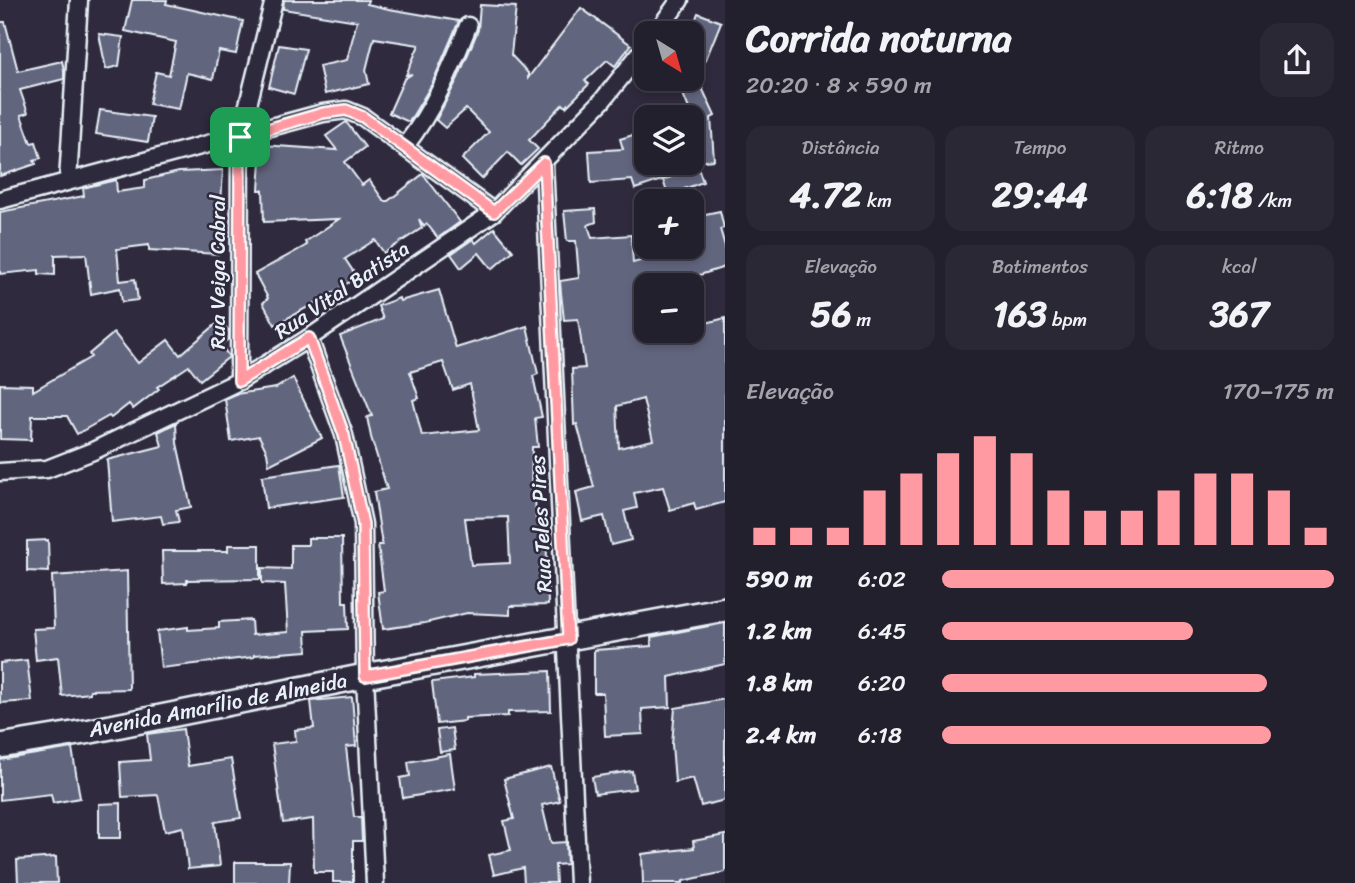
<!DOCTYPE html>
<html lang="pt">
<head>
<meta charset="utf-8">
<style>
	:root { --surface:#23202e; --page:#2b2836; --text:#f1f3f6; --muted:#a3a3aa; --line:#403e4a; --accent:#ff9aa2 }
	body { margin:0; font-family:Sriracha,sans-serif; background:var(--page); color:var(--text); height:100vh; display:flex; flex-direction:column; font-size:26px; white-space:nowrap }
	* { box-sizing:border-box; margin:0 }
	p { font-size:23px; color:var(--muted) }
	.icon { flex:none; width:38px; height:38px; fill:none; stroke:currentColor; stroke-width:2; stroke-linecap:round; stroke-linejoin:round }
	.map { position:relative; flex:1; overflow:hidden }
	.details { display:flex; flex-direction:column; background:var(--surface); width:630px }
	.details>* { flex:none }
	.needle { width:46px; rotate:143deg }
	.buttons { position:absolute; left:634px; top:21px; display:grid; gap:14px }
	.buttons a { display:grid; place-items:center; width:70px; height:70px; border-radius:14px; background:var(--surface); box-shadow:0 4px 10px #0003,0 0 0 2px var(--line); font-size:35px }
	.pin { position:absolute; display:grid; place-items:center; width:60px; height:60px; color:#fff; margin:-30px; border-radius:14px; box-shadow:0 4px 10px #0006 }
	.round { display:grid; place-items:center; flex:none; width:74px; height:74px; border-radius:21px; background:var(--page) }
	.headline { display:flex; align-items:center; justify-content:space-between; height:119px; padding:0 21px }
	h1 { font-size:38px; font-weight:700; line-height:52px }
	.figures { display:grid; grid-template-columns:repeat(3,1fr); gap:10px; height:119px; padding:7px 21px }
	.figures div { display:grid; align-content:center; border-radius:18px; background:var(--page); text-align:center }
	.figures b { font-size:35px; font-weight:700 }
	.figures small { font-size:19px; font-weight:400 }
	.figures p { font-size:19px }
	.chart { height:196px; padding:14px 21px }
	.chart p { display:flex; justify-content:space-between }
	.chart svg { width:100%; height:126px; margin-top:7px; stroke:var(--accent); stroke-width:6 }
	ul { padding:0 21px; list-style:none; font-size:23px }
	li { display:grid; grid-template-columns:112px 84px 1fr; align-items:center; height:52px }
	li i { height:18px; border-radius:9px; background:var(--accent) }
	main { display:flex; flex:1; min-height:0 }
	.map>svg:first-child { display:block }
	.building { fill:#62657e; stroke:#e8f1f8; stroke-width:2; fill-rule:evenodd }
	.lines { fill:none; stroke-linecap:round; stroke-linejoin:round }
	.street-casing { stroke:#e8f1f8; stroke-width:21 }
	.secondary-casing { stroke:#e8f1f8; stroke-width:28 }
	.street { stroke:#2f2a3d; stroke-width:16 }
	.secondary { stroke:#2f2a3d; stroke-width:23 }
	.route-casing { stroke:#fff; stroke-width:14 }
	.route { stroke:#ff9aa2; stroke-width:9 }
	.labels { text-anchor:middle; dominant-baseline:central; stroke-width:5; stroke-linejoin:round; paint-order:stroke }
	.street-label { font-size:21px; fill:#e8f1f8; stroke:#2f2a3d }
</style>
</head>
<body>
<main>
<div class="map">
<svg width="725" height="883" viewBox="0 0 725 883">
	<rect width="100%" height="100%" fill="#2f2a3d"/>
	<filter id="ink" filterUnits="userSpaceOnUse"><feTurbulence type="fractalNoise" baseFrequency=".0143" numOctaves="2"/><feDisplacementMap in="SourceGraphic" scale="14" xChannelSelector="R" yChannelSelector="G"/><feConvolveMatrix kernelMatrix="1 2 1 2 8 2 1 2 1" color-interpolation-filters="sRGB"/></filter>
	<g filter="url(#ink)">
		<!-- building -->
		<g class="building">
			<polygon points="132,0 167,0 166,4 243,21 236,54 219,51 213,79 187,73 179,109 149,104 156,72 169,75 176,42 125,31"/>
			<polygon points="284,0 368,0 367,4 389,9 459,21 432,84 409,122 389,113 404,79 412,74 406,75 419,45 374,38 366,70 369,84 325,94 319,66 347,60 357,21 283,9"/>
			<polygon points="480,5 516,7 511,55 528,73 528,78 581,8 631,45 615,66 607,60 585,81 589,84 566,107 563,104 529,140 538,149 521,165 508,152 482,179 462,159 489,132 466,109 445,128 436,120 458,78 478,30"/>
			<polygon points="698,13 721,22 698,79 715,116 711,118 714,160 692,162 691,114 677,79 691,79 691,31"/>
			<polygon points="0,22 5,22 18,71 62,61 64,70 64,79 20,90 28,113 21,115 31,143 36,142 41,158 34,160 36,164 0,176"/>
			<polygon points="99,34 123,37 119,66 106,69"/>
			<polygon points="279,45 306,49 294,94 269,87"/>
			<polygon points="100,110 152,117 148,142 96,134"/>
			<polygon points="346,122 365,147 345,162 362,185 369,180 384,201 388,201 423,174 460,222 438,238 427,224 424,226 419,219 422,228 384,253 375,240 345,259 357,277 331,294 334,300 318,308 315,303 275,325 263,303 268,298 255,274 307,245 305,242 339,219 264,222 263,190 259,190 262,145 337,150 326,136"/>
			<polygon points="646,131 646,163 660,163 665,179 635,189 632,180 591,183 589,151 623,149 620,139"/>
			<polygon points="698,167 703,182 668,195 663,180"/>
			<polygon points="223,170 218,254 149,250 149,245 117,249 120,281 135,279 138,300 122,302 120,288 91,294 86,254 55,255 55,275 39,274 39,270 0,274 0,212 84,196 83,188 107,182 116,180 117,192 145,188 145,180 179,172"/>
			<path d="M595,209L596,222L588,225L592,238L631,235L633,263L691,247V217L720,211L724,228L720,229L725,246V267L668,285H646V331H691V327L725,318V502L696,510L694,503L670,510L663,487L634,493L637,508L624,511L631,540L611,545L604,516L582,521L576,492L594,487L577,424L574,425L572,369L585,368L578,319L564,320L561,293L560,281L579,278L576,241H567L564,211ZM643,399L653,440L619,448L617,406Z"/>
			<polygon points="494,228 513,251 492,269 479,253 461,268 451,254 473,239 476,243"/>
			<path d="M439,290L456,348L527,326L538,374L533,376L542,417L535,418L538,447H532L531,494H535L536,519H546L548,605L510,606V615L467,613L425,623L383,629L378,592L384,591L378,545H382L374,492L387,489L371,437L367,417L372,416L340,336L383,319L378,306L399,298L400,301ZM443,362L453,390L470,384L479,430L422,436L413,400L419,398L410,372ZM508,517L510,563L471,565L465,518Z"/>
			<polygon points="220,321 229,331 229,339 221,344 229,357 200,380 189,366 157,387 159,389 133,409 129,404 111,418 109,416 77,434 67,416 32,416 31,440 0,439 0,384 33,385 33,391 91,357 89,354 114,333 138,363 168,340 180,355"/>
			<polygon points="293,378 322,438 269,465 267,452 259,436 231,441 225,399 236,394 276,388"/>
			<polygon points="176,423 177,443 191,507 176,510 179,522 163,524 161,516 112,522 107,460 162,446 158,432"/>
			<polygon points="339,465 344,497 266,508 262,476"/>
			<polygon points="308,538 342,538 343,602 347,602 348,629 306,631 307,651 254,655 254,657 161,668 157,631 188,627 188,630 219,628 219,622 251,620 252,635 288,632 285,584 262,583 262,568 291,569 291,545 308,545"/>
			<polygon points="48,540 49,572 27,571 27,541"/>
			<polygon points="228,545 260,545 260,579 187,580 187,583 163,584 162,551 228,551"/>
			<polygon points="127,571 129,689 90,690 90,693 62,696 58,657 36,660 33,629 54,628 52,576"/>
			<polygon points="725,623 725,664 669,677 670,707 642,709 643,734 605,736 603,693 594,693 594,650 652,646 651,637"/>
			<polygon points="27,660 32,701 0,703 0,663"/>
			<polygon points="550,671 551,711 508,712 508,716 465,718 465,721 437,724 432,682 474,677 474,674"/>
			<polygon points="352,697 356,746 346,747 354,817 361,817 362,841 353,841 353,882 333,882 333,872 314,872 313,819 283,823 272,744 296,741 295,730 314,728 311,701"/>
			<polygon points="725,699 725,800 701,806 693,778 675,782 672,744 675,708"/>
			<polygon points="452,728 455,750 440,752 437,730"/>
			<polygon points="183,729 188,766 231,759 241,818 215,822 220,866 188,869 183,827 165,831 158,795 122,797 120,762 150,760 147,734"/>
			<polygon points="72,748 80,798 53,803 51,794 0,800 0,760"/>
			<polygon points="450,754 455,789 403,798 400,778 410,776 408,762"/>
			<polygon points="551,767 560,801 542,805 551,843 566,842 567,864 555,865 556,883 524,883 523,868 494,875 489,855 511,850 504,821 514,819 504,779"/>
			<polygon points="632,771 635,789 595,794 592,777"/>
			<polygon points="121,803 121,838 99,838 99,804"/>
			<polygon points="725,835 725,872 683,881 683,883 643,883 642,854 694,848 693,841"/>
			<polygon points="56,857 57,883 18,883 17,860"/>
			<polygon points="235,862 290,862 289,883 235,883"/>
		</g>
		<g class="lines">
			<!-- street casing -->
			<g class="street-casing">
				<g id="street">
					<polyline points="656,33 680,0"/>
					<path d="M405,146C434,109 451,69 468,26"/>
					<polyline points="544,163 578,883"/>
					<polyline points="68,181 79,0"/>
					<polyline points="0,200 323,113 346,110 363,117 494,212"/>
					<polyline points="309,338 344,435 363,524 365,676 375,883"/>
					<polyline points="239,381 240,137 274,0"/>
					<polyline points="0,472 47,469 93,451 239,381 309,338 494,212 602,101 646,46"/>
				</g>
			</g>
			<!-- secondary casing -->
			<g class="secondary-casing">
				<polyline id="secondary" points="0,746 91,731 365,676 725,609"/>
			</g>
			<!-- street -->
			<use href="#street" class="street"/>
			<!-- secondary -->
			<use href="#secondary" class="secondary"/>
		</g>
	</g>
	<g class="lines" filter="url(#ink)">
		<!-- route casing -->
		<g class="route-casing">
			<polygon id="route" points="346,110 363,117 494,212 544,163 568,639 365,676 363,524 344,435 309,338 239,381 240,137 323,113"/>
		</g>
		<!-- route -->
		<use href="#route" class="route"/>
	</g>
	<g class="labels">
		<!-- street labels -->
		<g class="street-label">
			<text transform="translate(218 272) rotate(-90)">Rua Veiga Cabral</text>
			<text transform="translate(342 290) rotate(-34)">Rua Vital Batista</text>
			<text transform="translate(541 524) rotate(-93)">Rua Teles Pires</text>
			<text transform="translate(218 705) rotate(-11)">Avenida Amarílio de Almeida</text>
		</g>
	</g>
</svg>
<div class="buttons">
<a><svg class="needle" viewBox="-14 -14 28 28"><path d="M0-13l5 13h-10z" fill="#e53935"/><path d="M0 13l5-13h-10z" fill="#a3a3aa"/></svg></a>
<a><svg class="icon" aria-label="layers" viewBox="0 0 24 24"><path d="M12 4l9 5-9 5-9-5zM3 14l9 5 9-5"/></svg></a>
<a>+</a>
<a>−</a>
</div>
<div class="pin" style="left:240px;top:137px;background:#1e9e55"><svg class="icon" aria-label="arrive" viewBox="0 0 24 24"><path d="M6 21V4h12l-3 4 3 4H6"/></svg></div>
</div>
<section class="details">
<div class="headline"><div><h1>Corrida noturna</h1><p>20:20 · 8 × 590 m</p></div><a class="round"><svg class="icon" aria-label="share" viewBox="0 0 24 24"><path d="M12 15V3M7 8l5-5 5 5M5 13v7h14v-7"/></svg></a></div>
<div class="figures">
<div><p>Distância</p><b>4.72<small> km</small></b></div>
<div><p>Tempo</p><b>29:44</b></div>
<div><p>Ritmo</p><b>6:18<small> /km</small></b></div>
</div>
<div class="figures">
<div><p>Elevação</p><b>56<small> m</small></b></div>
<div><p>Batimentos</p><b>163<small> bpm</small></b></div>
<div><p>kcal</p><b>367</b></div>
</div>
<div class="chart"><p><span>Elevação</span>170–175 m</p>
<svg viewBox="0 0 160 44" preserveAspectRatio="none"><path d="M5 44V38M15 44V38M25 44V38M35 44V25M45 44V19M55 44V12M65 44V6M75 44V12M85 44V25M95 44V32M105 44V32M115 44V25M125 44V19M135 44V19M145 44V25M155 44V38"/></svg>
</div>
<ul>
<li><b>590 m</b>6:02<i style="width:100%"></i></li>
<li><b>1.2 km</b>6:45<i style="width:64%"></i></li>
<li><b>1.8 km</b>6:20<i style="width:83%"></i></li>
<li><b>2.4 km</b>6:18<i style="width:84%"></i></li>
</ul>
</section>
</main>
</body>
</html>
